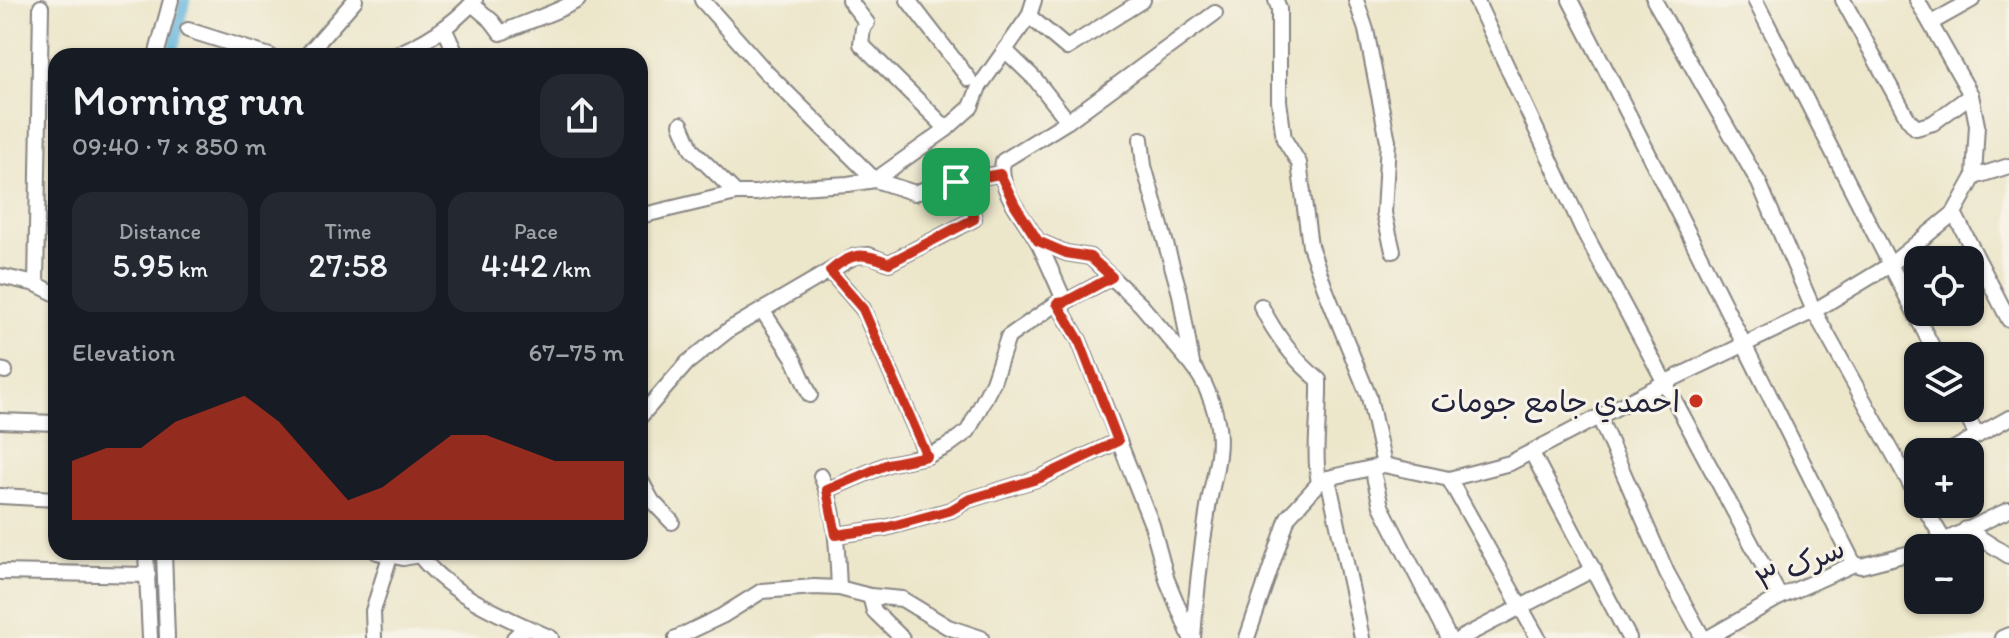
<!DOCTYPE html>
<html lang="en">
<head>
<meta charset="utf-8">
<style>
	:root { --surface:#171b24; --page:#242831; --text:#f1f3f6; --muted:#9ea1a6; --accent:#c8321e }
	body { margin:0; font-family:Itim,"Playpen Sans Arabic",sans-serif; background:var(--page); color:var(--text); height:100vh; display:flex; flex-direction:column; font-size:30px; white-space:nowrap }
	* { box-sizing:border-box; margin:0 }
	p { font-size:26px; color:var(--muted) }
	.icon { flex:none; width:44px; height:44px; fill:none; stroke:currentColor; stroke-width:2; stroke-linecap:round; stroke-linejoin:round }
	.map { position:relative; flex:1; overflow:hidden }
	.details { position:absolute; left:48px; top:48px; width:600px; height:512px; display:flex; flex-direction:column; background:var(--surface); border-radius:24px; box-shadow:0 2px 6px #0004 }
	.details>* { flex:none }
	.tools { position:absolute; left:1904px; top:246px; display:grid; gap:16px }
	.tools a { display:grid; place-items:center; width:80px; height:80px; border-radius:16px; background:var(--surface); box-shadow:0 2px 6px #0004; font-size:40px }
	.pin { position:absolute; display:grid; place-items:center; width:68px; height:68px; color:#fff; margin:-34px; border-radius:16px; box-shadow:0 4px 12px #0006 }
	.round { display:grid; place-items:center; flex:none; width:84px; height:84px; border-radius:24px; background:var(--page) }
	.headline { display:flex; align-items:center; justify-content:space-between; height:136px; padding:0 24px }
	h1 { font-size:44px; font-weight:600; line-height:60px }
	.metrics { display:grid; grid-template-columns:repeat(3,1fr); gap:12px; height:136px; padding:8px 24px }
	.metrics div { display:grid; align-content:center; border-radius:20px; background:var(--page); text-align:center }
	.metrics b { font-size:34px; font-weight:600 }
	.metrics small { font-size:22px; font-weight:400 }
	.metrics p { font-size:22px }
	.chart { height:224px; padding:16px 24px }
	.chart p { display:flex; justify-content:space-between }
	.chart svg { width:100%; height:144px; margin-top:8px; fill:var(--accent); opacity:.7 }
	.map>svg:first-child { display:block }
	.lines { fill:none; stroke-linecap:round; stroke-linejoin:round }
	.canal { stroke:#5fb3db; stroke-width:11 }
	.minor-casing { stroke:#878482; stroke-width:18 }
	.minor { stroke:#fff; stroke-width:14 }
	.route-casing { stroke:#fff; stroke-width:16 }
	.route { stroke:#c8321e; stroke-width:10 }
	.poi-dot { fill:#c8321e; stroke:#f7f3e8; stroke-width:3 }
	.labels { text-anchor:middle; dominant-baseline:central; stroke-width:6; stroke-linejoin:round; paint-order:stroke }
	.poi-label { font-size:30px; fill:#22223b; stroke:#f7f3e8; text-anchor:end }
	.street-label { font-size:30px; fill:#22223b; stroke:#f7f3e8 }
</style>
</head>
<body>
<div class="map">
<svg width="2009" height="638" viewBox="0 0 2009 638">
	<rect width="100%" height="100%" fill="#f7f3e8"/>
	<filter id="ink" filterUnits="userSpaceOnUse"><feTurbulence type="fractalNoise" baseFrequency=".0125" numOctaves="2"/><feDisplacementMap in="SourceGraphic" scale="16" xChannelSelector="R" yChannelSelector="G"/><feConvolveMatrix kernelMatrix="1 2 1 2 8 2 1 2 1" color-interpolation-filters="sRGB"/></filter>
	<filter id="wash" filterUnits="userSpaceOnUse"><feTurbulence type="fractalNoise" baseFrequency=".006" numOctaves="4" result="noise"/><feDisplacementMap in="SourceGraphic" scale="32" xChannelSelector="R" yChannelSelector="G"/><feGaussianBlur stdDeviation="1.8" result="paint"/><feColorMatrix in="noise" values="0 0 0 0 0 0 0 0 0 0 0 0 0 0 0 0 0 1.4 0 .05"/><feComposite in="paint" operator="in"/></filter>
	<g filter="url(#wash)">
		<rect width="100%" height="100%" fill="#ece6ca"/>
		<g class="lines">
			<!-- canal -->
			<g class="canal">
				<polyline points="172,56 185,0"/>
				<polyline points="154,552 158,638"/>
			</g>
		</g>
	</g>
	<g filter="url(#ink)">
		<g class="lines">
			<!-- minor casing -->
			<g class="minor-casing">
				<g id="minor">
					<polyline points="702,0 766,72 875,180 944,131 971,107 979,87 1029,16 1034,0"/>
					<polyline points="849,0 867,23 863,28 861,44 947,129"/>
					<polyline points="908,0 969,79"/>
					<polyline points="1276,0 1279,9 1279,101 1284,139 1299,163 1310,246 1326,291 1369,397 1384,465"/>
					<polyline points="1356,0 1366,30 1388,141 1384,213 1393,251"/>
					<polyline points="1476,0 1583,230 1780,597"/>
					<path d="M1570,0C1667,187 1759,376 1854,564"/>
					<polyline points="1654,0 1759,183 1814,311 1918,498"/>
					<polyline points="1755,0 1937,356"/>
					<polyline points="1843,0 1908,119 1916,128 1933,123 1971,95"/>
					<path d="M472,4L492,21L501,33C527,21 554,14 578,0"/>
					<polyline points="1029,16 1067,48 1143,0"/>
					<polyline points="1931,23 1972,0"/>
					<polyline points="444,28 457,56"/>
					<polyline points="188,30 270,56"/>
					<polyline points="1005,50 1035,79 1068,121"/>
					<polyline points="156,56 171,0"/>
					<polyline points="306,56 355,0"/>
					<path d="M391,56C422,45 453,25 475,0"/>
					<polyline points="681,124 692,150 736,193"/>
					<polyline points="1141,139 1144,166 1180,294 1192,364"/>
					<polyline points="1974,177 2009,166"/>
					<polyline points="1954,213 2009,320"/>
					<polyline points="640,216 736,193 756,193 783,188 848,184 875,180 915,193 941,183 1000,174"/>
					<path d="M1038,241L1066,253L1090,257L1141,305L1192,365C1205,381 1215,406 1218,427C1222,455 1212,481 1208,508C1201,551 1196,594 1193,638"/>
					<polyline points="830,271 863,309 927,456"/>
					<polyline points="0,276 36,284 56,294"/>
					<polyline points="36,284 41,7"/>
					<path d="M1065,302C1056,282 1048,263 1039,244C1026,218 997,192 1003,161L1068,121L1215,13"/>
					<polyline points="1057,303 1079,340 1152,525 1167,580 1191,638"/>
					<path d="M1261,306C1275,334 1294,360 1319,380C1320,415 1313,449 1319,483"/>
					<polyline points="762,310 793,357 810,395"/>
					<polyline points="0,370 5,371"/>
					<polyline points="1963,408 1977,436"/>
					<polyline points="640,417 687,363 730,329 855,256 869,255 889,263 974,219 969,198 956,182"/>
					<polyline points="1599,417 1667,573 1703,638"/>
					<polyline points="0,421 56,423"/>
					<polyline points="1948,452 2009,418"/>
					<polyline points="1532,453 1629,638"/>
					<polyline points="1372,468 1381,506 1449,638"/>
					<path d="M821,476C837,511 837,550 839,588"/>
					<polyline points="1328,478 1362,638"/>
					<polyline points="640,479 652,501 672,522"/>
					<polyline points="1449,479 1538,638"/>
					<polyline points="827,490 888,464 927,456 946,447 968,431 993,382 1008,337 1057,303 1065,302 1112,277"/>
					<polyline points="0,496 56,499"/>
					<polyline points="1922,504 1945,542"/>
					<polyline points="1966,529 2009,556"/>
					<polyline points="836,535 885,528 951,510 968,500 1040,478 1118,441"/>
					<path d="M1926,548C1954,538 1981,522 2009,510"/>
					<polyline points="146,552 150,638"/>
					<polyline points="164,552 167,638"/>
					<polyline points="377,552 403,558 419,555"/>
					<path d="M417,552C448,595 505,617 551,638"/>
					<polyline points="0,572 148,575"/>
					<polyline points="870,596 874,611 902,638"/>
					<polyline points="374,638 373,611 390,556"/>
					<polyline points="514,638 526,627"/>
					<polyline points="676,638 722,616 762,591 814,587 839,588 870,596 902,599 948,627 981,638"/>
					<polyline points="1247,638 1288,517 1319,483 1328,478 1384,465 1449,479 1510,463 1664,383 1814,311 1890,265 1954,213 1974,177 1977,125 1971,95 1917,0"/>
					<polyline points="1461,638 1594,569"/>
					<polyline points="1708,638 1780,597 1854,564 1861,566 1918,551"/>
					<polyline points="2002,638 2009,635"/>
				</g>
			</g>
			<!-- minor -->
			<use href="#minor" class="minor"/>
		</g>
	</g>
	<g class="lines" filter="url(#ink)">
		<!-- route casing -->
		<g class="route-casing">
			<path id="route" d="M1000,174L1015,205L1038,241L1066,253L1090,257L1112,277L1065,302L1057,303L1079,340L1118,441L1040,478L968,500L951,510L885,528L836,535L827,490L888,464L927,456L863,309L830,271C852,252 863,252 889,263L974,219L969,198L956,182Z"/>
		</g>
		<!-- route -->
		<use href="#route" class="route"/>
	</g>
	<!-- markers -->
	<circle class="poi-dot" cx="1696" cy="401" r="8"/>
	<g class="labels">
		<!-- poi labels -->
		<g class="poi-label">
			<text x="1680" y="401">احمدي جامع جومات</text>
		</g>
		<!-- street labels -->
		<g class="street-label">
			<text transform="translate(1800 564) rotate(-23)">سرک ۳</text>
		</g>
	</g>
</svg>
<div class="tools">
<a><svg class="icon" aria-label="locate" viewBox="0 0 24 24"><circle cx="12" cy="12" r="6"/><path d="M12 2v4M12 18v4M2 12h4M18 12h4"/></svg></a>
<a><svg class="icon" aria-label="layers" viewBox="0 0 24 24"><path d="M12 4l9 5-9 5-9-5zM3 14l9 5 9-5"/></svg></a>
<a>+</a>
<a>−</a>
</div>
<div class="pin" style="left:956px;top:182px;background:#1e9e55"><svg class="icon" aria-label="arrive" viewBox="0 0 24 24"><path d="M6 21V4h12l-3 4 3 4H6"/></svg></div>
<section class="details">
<div class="headline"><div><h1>Morning run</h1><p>09:40 · 7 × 850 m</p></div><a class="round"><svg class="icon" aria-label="share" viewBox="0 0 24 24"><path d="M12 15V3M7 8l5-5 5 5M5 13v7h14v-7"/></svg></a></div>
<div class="metrics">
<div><p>Distance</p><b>5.95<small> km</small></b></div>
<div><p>Time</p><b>27:58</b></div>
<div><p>Pace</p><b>4:42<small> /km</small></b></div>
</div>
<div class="chart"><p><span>Elevation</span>67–75 m</p>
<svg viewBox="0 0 160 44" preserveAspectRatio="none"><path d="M0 44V26L10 22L20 22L30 14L40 10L50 6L60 14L70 26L80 38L90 34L100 26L110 18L120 18L130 22L140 26L150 26L160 26V44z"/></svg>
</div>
</section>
</div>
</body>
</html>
